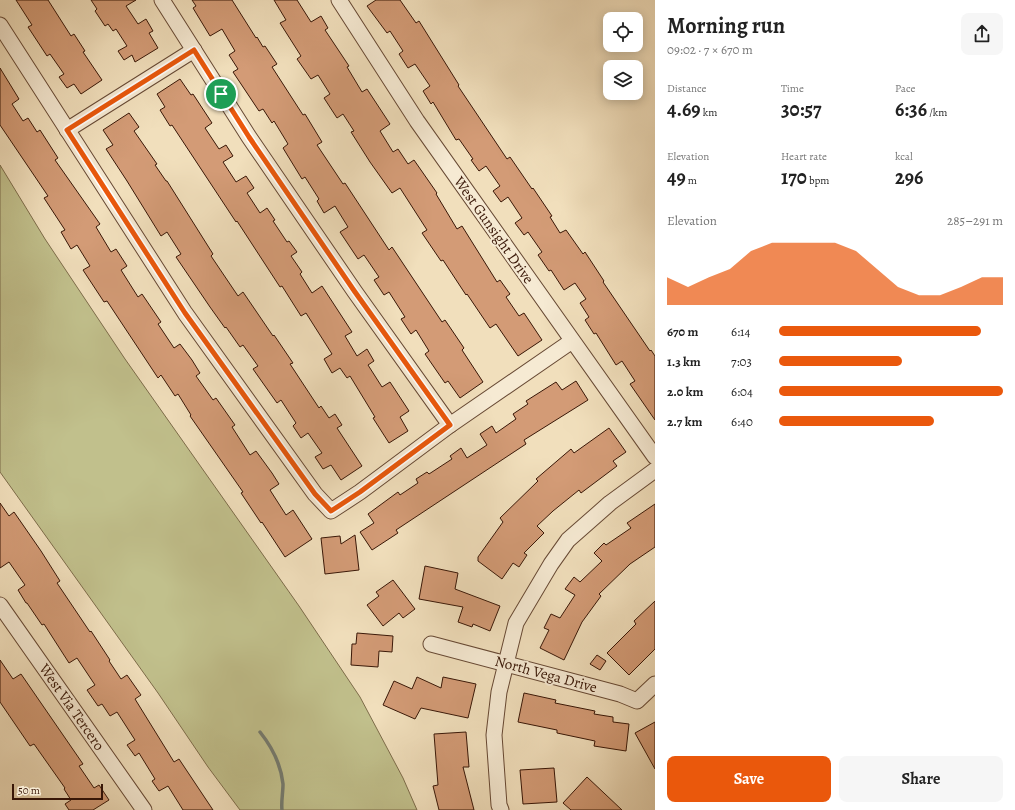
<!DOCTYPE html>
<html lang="en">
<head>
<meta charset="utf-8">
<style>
	:root { --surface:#fff; --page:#f6f6f6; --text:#222; --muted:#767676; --accent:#ea580c }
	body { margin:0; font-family:Alegreya,serif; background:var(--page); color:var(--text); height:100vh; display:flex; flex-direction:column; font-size:15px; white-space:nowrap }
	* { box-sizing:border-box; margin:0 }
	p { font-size:13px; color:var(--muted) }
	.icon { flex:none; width:22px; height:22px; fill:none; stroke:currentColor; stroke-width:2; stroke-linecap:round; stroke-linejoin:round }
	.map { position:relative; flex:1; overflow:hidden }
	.details { display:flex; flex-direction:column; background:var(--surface); width:360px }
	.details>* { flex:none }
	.fabs { position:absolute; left:603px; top:12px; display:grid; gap:8px }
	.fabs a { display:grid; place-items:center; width:40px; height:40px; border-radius:8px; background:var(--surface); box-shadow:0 2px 10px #0003; font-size:20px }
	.scale { position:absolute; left:12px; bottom:10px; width:91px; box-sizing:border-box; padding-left:4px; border:2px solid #391707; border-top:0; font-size:11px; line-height:14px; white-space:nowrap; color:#391707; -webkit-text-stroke:3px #f6ead3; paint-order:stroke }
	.pin { position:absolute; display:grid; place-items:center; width:34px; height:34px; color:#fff; margin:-17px; border:2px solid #fff; border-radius:50%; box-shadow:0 1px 4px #0007 }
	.round { display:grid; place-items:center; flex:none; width:42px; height:42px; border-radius:8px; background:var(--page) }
	.headline { display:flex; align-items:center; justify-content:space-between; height:68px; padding:0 12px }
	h1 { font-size:22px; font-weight:700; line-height:30px }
	.metrics { display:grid; grid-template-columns:repeat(3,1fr); gap:6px; height:68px; padding:4px 12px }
	.metrics div { display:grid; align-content:center }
	.metrics b { font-size:20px; font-weight:700 }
	.metrics small { font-size:11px; font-weight:400 }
	.metrics p { font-size:11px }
	.chart { height:112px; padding:8px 12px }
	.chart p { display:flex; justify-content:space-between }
	.chart svg { width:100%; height:72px; margin-top:4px; fill:var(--accent); opacity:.7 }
	.cta { display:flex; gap:8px; margin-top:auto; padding:8px 12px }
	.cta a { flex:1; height:46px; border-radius:8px; background:var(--accent); color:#fff; font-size:16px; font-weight:700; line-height:46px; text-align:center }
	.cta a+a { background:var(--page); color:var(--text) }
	ul { padding:0 12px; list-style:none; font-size:13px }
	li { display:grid; grid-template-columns:64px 48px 1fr; align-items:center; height:30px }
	li i { height:10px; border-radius:5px; background:var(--accent) }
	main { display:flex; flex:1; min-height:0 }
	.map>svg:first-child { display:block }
	.green { fill:#c1c08c; stroke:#7d6c4a }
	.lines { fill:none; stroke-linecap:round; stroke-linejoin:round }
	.stream { stroke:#747a6e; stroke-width:3.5 }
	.building { fill:#d39b76; stroke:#391707 }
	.minor-casing { stroke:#674934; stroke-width:17 }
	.minor { stroke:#f6ead3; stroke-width:15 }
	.route-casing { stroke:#fff; stroke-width:8 }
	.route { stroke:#ea580c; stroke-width:5 }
	.labels { text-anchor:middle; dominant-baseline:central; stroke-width:4; stroke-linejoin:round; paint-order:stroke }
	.street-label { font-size:15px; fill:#391707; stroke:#f6ead3 }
</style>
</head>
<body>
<main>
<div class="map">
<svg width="655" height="810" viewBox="0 0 655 810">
	<rect width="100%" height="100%" fill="#f1dfbc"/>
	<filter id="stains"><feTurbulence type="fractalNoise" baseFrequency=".005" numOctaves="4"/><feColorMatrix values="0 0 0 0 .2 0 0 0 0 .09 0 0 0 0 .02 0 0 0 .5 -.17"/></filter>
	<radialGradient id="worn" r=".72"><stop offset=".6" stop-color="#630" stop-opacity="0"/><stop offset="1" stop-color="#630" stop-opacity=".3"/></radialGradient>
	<!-- green -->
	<polygon class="green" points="0,165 45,239 125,359 299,606 360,697 403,778 417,810 240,810 208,767 158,693 0,472"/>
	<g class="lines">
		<!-- stream -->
		<path class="stream" d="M260,732C272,747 281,765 283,784C283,793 281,802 282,810"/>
	</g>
	<!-- building -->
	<g class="building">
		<polygon points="16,0 48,0 71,36 74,34 85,51 83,52 102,80 81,94 74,84 67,88 59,77 64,74 50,54 47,56 28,27 32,25"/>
		<polygon points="91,0 136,0 126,6 138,24 146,19 153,31 149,33 158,48 135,62 132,55 124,60 118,51 127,46 116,29 113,31 108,24 105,26 95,11 97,9"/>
		<polygon points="192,0 232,0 256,38 257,37 263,47 265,46 277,64 272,67 303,115 305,114 322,142 317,145 343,184 345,183 389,250 392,247 442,322 445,320 464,348 462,350 483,382 460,398 448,381 445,383 425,354 429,351 416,330 411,334 401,319 405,317 389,292 384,295 374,280 379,277 364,255 358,259 340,232 348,227 335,206 324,213 317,201 319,199 305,177 302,179 283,148 288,144 274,121 272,123 263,109 259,111 233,72 238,69 229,55 235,51 222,29 210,36 193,8 196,6"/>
		<polygon points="274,0 297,0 311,22 321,16 328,28 325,30 349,66 347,67 362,92 367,89 390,124 380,131 393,152 398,149 408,164 414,160 437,193 436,194 457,229 462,226 497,282 500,280 510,294 506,297 519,316 524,313 542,340 518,356 496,324 490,328 467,294 466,295 443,260 441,261 422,233 427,230 400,188 392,193 370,162 351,132 354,131 343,114 337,118 324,98 330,94 318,75 311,79 297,59 301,56 280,23 286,20"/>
		<polygon points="376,0 400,0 416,23 419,21 459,85 458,86 507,159 510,157 532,189 533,188 552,216 550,217 560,233 566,230 583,254 585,252 604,281 603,282 650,351 651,350 655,356 655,420 630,384 635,381 622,361 616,365 596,333 594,334 585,320 589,317 580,303 586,299 575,283 564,290 551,270 549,271 538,255 542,252 528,232 524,235 515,223 522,218 508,197 501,202 493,191 500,186 486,166 479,171 471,160 473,159 459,139 456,140 433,102 431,104 423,91 430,86 415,64 408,68 399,54 403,51 390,31 387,33 367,6"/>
		<polygon points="0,68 19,99 12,104 23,121 28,118 37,132 40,130 58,158 55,160 100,224 96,227 111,252 116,249 127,266 121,270 138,297 142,294 161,322 158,324 174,348 180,344 192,360 200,373 196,376 213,400 216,398 235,425 232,427 250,455 256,451 272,473 279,484 270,490 286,515 293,510 312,539 285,557 262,522 261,523 241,493 243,492 190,416 191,415 178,394 175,396 161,375 158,378 107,301 104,302 83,270 90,266 77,245 71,249 61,232 65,230 44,198 48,196 0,125"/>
		<polygon points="180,79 191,95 193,94 212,123 205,128 219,149 226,145 233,156 223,162 236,182 246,176 254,188 247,193 260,213 267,208 275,220 273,221 287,242 289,241 297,252 291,256 302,272 300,274 312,293 322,286 352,332 345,336 357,356 367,349 374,361 368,365 382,387 390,382 409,411 400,417 408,431 389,443 373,418 375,417 350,376 347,378 340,368 332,373 324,359 332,354 306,313 301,316 282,286 280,287 237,221 236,222 172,125 170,126 160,110 165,107 157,94"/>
		<polygon points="129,113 139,127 134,131 157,164 155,165 166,181 167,181 213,254 211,256 238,296 243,292 273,336 274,335 293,363 290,364 319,408 321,406 329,418 335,414 342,425 337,428 362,466 341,480 331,465 323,469 315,457 322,453 308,433 301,438 293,426 296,423 281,400 277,403 253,369 258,366 243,345 240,347 226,327 225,328 210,307 176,257 181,254 167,232 161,236 127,181 106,149 113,145 103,130"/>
		<polygon points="576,381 588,400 524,440 526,444 396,530 398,533 372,550 360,532 374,523 368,514 398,492 400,495 418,483 416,479 427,472 429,474 452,459 450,456 461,448 467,458 487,445 480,434 492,426 496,433 516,419 513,414 528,404 526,401 556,382 562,390"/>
		<polygon points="609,428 626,452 613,461 617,466 581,493 579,490 553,511 537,526 544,533 524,553 527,555 519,567 513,563 502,579 478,561 478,557 503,522 500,518 538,481 536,479 571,449 574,453"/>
		<polygon points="0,503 9,516 14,512 41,551 60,581 57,583 90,632 91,631 110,660 109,661 121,679 127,675 141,695 135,699 174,762 179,759 213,810 183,810 168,786 159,791 152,781 155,779 139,753 135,756 127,745 135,740 117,712 110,716 102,704 98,706 87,690 95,685 77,658 69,663 44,624 42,625 27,603 26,603 18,590 25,585 9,562 0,568"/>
		<polygon points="655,504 655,547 630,564 599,594 601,596 582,622 564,660 540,648 549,630 544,628 551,614 560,618 575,595 565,589 574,577 580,582 602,561 594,553 604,543 606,545 631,528 627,523"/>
		<polygon points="355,535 359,570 325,574 321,538 340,536 341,544"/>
		<polygon points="425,566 458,573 455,589 500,606 490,631 473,624 472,627 458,622 463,607 419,599"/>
		<polygon points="393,580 415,609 403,618 399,613 383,626 367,605 379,596 376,592"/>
		<polygon points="655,601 655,649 629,675 607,653 636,624 634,621"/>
		<polygon points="357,633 393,636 392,652 379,651 378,667 351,665 352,644 356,644"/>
		<polygon points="597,655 606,661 600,670 590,664"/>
		<polygon points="0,660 13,679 21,674 83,764 79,766 94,788 99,785 109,800 93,810 69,810 65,804 71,800 64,789 65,788 34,744 30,746 0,702"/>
		<polygon points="417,677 441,688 443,677 476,684 468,718 421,708 415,719 383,705 394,681 412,689"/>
		<polygon points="524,693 556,700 555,703 595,711 594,714 613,717 613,722 629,724 626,751 594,746 595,741 557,733 557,730 518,722"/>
		<polygon points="655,722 655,769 635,733"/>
		<polygon points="466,732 469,767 463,767 474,810 439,810 433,786 438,785 434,734"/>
		<polygon points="554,768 557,802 523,804 520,770"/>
		<polygon points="587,777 622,810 571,810 563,803"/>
	</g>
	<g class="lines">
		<!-- minor casing -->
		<g class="minor-casing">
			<g id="minor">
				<polyline points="162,0 249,137 355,292 450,425"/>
				<polyline points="339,0 417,121 655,457"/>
				<polyline points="0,25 185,313 315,494 331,511 360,492 450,425 572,341"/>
				<polyline points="67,130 194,50"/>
				<polyline points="0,605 144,810"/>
				<polyline points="431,644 620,694 637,701 655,684"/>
				<polyline points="501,810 499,805 494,735 499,692 516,623 551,564 568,540 610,503 655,470"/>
			</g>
		</g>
		<!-- minor -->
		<use href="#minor" class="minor"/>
	</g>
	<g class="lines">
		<!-- route casing -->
		<g class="route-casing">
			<polygon id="route" points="194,50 249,137 355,292 450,425 360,492 331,511 315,494 185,313 67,130"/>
		</g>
		<!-- route -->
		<use href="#route" class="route"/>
	</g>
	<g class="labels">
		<!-- street labels -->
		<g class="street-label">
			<text transform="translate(494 230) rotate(55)">West Gunsight Drive</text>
			<text transform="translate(546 674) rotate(15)">North Vega Drive</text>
			<text transform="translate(72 707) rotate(55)">West Via Tercero</text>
		</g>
	</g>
	<rect width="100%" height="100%" filter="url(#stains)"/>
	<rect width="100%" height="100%" fill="url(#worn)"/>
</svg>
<div class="fabs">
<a><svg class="icon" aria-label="locate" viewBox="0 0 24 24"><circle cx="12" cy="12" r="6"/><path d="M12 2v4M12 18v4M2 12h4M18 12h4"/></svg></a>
<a><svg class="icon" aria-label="layers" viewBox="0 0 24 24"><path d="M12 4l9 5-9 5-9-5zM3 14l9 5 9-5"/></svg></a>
</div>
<div class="scale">50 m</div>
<div class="pin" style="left:221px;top:94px;background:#1e9e55"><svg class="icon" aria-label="arrive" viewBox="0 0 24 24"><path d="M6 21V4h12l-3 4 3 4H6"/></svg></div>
</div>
<section class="details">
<div class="headline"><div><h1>Morning run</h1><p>09:02 · 7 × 670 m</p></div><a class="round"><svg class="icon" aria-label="share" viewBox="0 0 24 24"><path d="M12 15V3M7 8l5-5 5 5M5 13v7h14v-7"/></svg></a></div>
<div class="metrics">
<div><p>Distance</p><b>4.69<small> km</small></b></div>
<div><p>Time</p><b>30:57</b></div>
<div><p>Pace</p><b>6:36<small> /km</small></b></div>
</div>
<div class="metrics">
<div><p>Elevation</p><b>49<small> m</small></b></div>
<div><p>Heart rate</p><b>170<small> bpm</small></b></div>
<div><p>kcal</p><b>296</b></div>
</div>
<div class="chart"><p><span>Elevation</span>285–291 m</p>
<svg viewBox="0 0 160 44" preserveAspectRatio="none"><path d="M0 44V27L10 33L20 27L30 22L40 11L50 6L60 6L70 6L80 6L90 11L100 22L110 33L120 38L130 38L140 33L150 27L160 27V44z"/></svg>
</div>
<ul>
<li><b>670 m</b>6:14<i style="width:90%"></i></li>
<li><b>1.3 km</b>7:03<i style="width:55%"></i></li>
<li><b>2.0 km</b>6:04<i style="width:100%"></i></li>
<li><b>2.7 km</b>6:40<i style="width:69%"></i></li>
</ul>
<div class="cta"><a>Save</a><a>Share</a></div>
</section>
</main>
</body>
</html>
